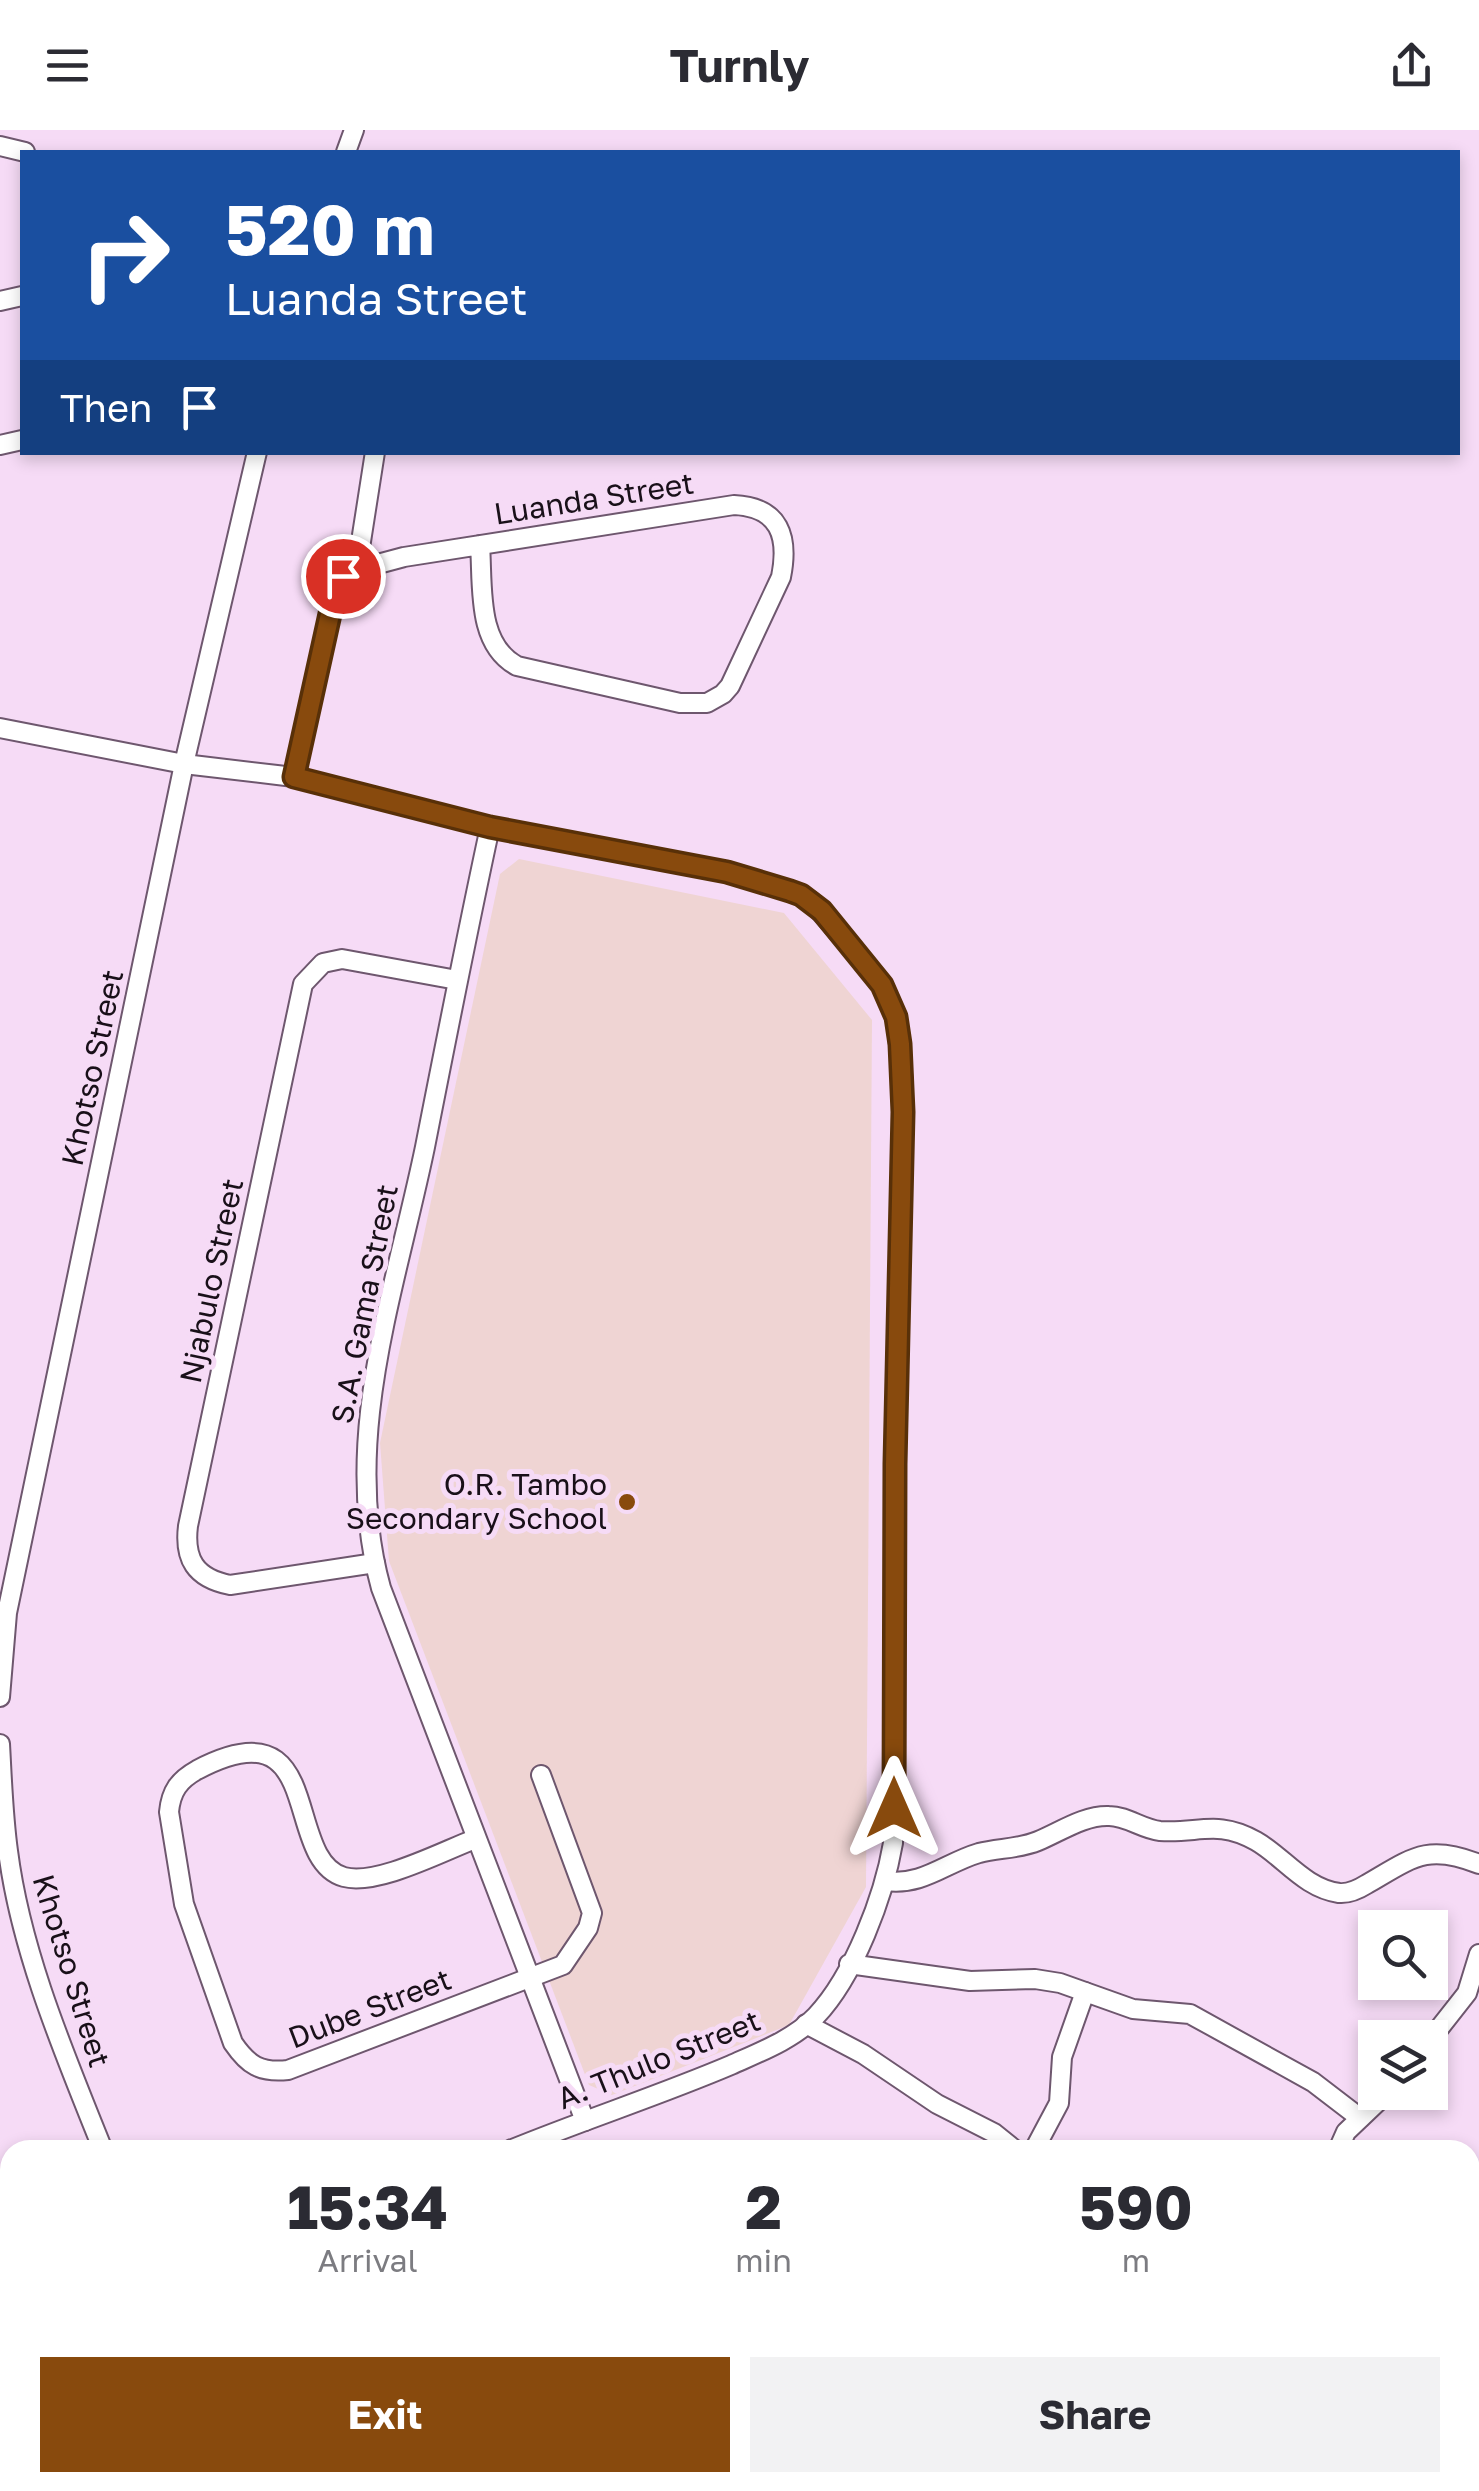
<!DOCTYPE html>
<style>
body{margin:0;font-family:"Golos Text",sans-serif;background:#f2f2f3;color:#2b2b33;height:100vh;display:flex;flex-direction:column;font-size:38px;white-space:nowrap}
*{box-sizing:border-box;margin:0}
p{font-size:32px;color:#7c7c81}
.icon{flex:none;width:55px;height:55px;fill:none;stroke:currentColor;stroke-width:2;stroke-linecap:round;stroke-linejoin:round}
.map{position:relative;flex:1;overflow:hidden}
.panel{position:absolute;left:0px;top:2010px;width:1480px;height:352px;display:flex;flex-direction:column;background:#fff;border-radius:30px 30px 0 0;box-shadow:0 5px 15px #0003}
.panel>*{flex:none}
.guide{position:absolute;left:20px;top:20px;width:1440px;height:305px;border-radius:0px;box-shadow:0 5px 15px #0003;background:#1a4fa0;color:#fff;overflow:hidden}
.tools{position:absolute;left:1358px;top:1780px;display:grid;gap:20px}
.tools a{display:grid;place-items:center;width:90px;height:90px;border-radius:0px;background:#fff;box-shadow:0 5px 15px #0003;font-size:50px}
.pin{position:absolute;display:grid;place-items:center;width:85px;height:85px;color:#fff;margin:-42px;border:5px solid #fff;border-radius:50%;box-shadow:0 2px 10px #0007}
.me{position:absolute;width:110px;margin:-55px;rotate:0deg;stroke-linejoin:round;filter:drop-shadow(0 0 8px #0008)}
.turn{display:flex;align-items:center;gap:35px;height:210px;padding:0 40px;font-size:45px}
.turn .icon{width:130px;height:130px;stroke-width:2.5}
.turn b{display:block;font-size:70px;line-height:85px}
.then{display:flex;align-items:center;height:95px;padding:0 40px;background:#0003;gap:20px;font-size:38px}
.eta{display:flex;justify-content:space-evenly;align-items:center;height:170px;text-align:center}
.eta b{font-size:60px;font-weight:700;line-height:70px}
.primary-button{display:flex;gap:20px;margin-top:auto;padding:20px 40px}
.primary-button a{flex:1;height:115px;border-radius:0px;background:#884a0d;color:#fff;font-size:40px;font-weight:700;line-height:115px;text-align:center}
.primary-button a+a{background:#f2f2f3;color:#2b2b33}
header{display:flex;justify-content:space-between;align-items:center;height:130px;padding:0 40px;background:#fff;font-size:45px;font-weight:700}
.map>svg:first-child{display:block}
.education{fill:#efd4d3}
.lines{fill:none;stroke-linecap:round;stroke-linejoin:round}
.minor-casing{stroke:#6e576e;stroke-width:22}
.minor{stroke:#fff;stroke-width:18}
.route-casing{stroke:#583008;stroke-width:25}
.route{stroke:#884a0d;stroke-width:18}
.poi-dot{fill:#884a0d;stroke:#f6dbf6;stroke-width:4}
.labels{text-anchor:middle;stroke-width:10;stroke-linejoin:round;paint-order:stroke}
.street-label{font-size:30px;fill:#191019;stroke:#f6dbf6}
.poi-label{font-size:30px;fill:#191019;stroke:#f6dbf6;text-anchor:end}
</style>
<header><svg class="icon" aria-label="menu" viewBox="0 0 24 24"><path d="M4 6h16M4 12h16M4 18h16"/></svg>Turnly<svg class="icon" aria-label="share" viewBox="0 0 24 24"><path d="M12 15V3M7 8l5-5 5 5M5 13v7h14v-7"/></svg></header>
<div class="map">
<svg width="1479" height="2361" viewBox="0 0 1479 2361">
<rect width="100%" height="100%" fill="#f6dbf6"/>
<path class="education" d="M519,729L784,783L872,890L866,1757L789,1895L612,1965L589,1955L389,1431L380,1313L500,744Z"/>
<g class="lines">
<g class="minor-casing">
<g id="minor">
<path d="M0,16L25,22"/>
<path d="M346,22L354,0"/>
<path d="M0,171L22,166"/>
<path d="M0,315L22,310"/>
<path d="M357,437L375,322"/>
<path d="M0,598L184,634L294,647L490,697L727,742L790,761L811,771L869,838L882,855L896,887L903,953L895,1334L893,1713C884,1766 854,1846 816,1886C794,1909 760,1922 731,1935C658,1966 583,1990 510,2020"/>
<path d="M294,647L334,466L339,452L348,442L404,427L734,375C780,377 789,407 781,447L730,556L723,564L707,573H680L517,536C476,514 483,455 480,415"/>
<path d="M490,697C467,803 446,910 425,1017C395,1162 340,1310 381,1458L585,1991"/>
<path d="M375,1433L230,1455C195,1448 184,1429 188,1396L303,854L323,833L342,829L457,850"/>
<path d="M0,1567L7,1483L184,634L257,322"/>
<path d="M0,1614C2,1649 3,1685 8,1721C21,1823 65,1925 103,2020"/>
<path d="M475,1709C443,1721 377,1756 344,1747C281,1729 328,1571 197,1640C179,1650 171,1661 169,1682L184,1774L233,1913C248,1935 260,1943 288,1940L563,1835L588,1798L592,1783L541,1645"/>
<path d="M886,1751C923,1756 945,1733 979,1723C998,1718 1019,1719 1038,1711C1060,1702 1084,1685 1109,1686C1127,1686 1142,1699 1160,1701C1198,1704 1217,1689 1256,1711C1284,1727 1304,1758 1339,1763C1349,1764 1359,1759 1367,1754C1412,1728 1427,1713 1479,1734"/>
<path d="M849,1834L970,1851L1035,1849L1060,1853L1133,1879L1190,1884L1313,1952L1360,1988"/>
<path d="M806,1894L863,1924L937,1974L994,2003L1015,2020"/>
<path d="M1430,1910L1467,1863L1479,1824"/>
<path d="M1034,2020L1059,1973L1062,1927L1085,1862"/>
<path d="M1338,2020L1346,2002L1388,1962"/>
<path d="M1470,2066H1479"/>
<path d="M0,2295L10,2321"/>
<path d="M25,2352L31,2361"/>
<path d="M232,2352L235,2361"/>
<path d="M361,2352L364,2361"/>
<path d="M576,2352L619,2361"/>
<path d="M1055,2352L1066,2361"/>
<path d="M1430,2352L1431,2361"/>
<path d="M505,2361L508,2352"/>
<path d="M866,2361L869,2352"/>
</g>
</g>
<use href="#minor" class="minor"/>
</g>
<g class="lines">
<g class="route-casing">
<path id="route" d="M343,446L334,466L294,647L490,697L727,742L790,761L801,765L822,781L882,855L896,887L900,914L903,982L895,1334L894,1678"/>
</g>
<use href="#route" class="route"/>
</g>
<circle class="poi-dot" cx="627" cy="1372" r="10"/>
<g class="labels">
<g class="street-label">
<text transform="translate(594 369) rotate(-9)" y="10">Luanda Street</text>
<text transform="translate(93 938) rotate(-78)" y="10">Khotso Street</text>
<text transform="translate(212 1151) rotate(-78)" y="10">Njabulo Street</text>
<text transform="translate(365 1174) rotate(-79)" y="10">S.A. Gama Street</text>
<text transform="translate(71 1841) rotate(73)" y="10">Khotso Street</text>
<text transform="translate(370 1879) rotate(-21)" y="10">Dube Street</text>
<text transform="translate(659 1930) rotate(-22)" y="10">A. Thulo Street</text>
</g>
<g class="poi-label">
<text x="607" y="1365">O.R. Tambo<tspan x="607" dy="34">Secondary School</tspan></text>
</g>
</g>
</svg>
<div class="tools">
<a><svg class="icon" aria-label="search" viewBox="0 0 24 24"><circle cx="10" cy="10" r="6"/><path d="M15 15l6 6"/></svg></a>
<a><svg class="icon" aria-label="layers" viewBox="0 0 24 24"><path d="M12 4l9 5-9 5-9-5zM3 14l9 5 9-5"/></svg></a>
</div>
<div class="pin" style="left:343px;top:446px;background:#d93025"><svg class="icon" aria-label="arrive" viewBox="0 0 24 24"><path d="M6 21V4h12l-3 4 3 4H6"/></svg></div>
<svg class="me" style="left:894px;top:1678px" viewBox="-20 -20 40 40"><path d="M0-17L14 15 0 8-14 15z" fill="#884a0d" stroke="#fff" stroke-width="4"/></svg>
<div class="guide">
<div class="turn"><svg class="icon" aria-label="right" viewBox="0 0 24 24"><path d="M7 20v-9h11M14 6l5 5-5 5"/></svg><div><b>520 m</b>Luanda Street</div></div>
<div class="then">Then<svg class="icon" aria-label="arrive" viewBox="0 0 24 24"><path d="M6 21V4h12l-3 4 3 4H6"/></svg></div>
</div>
<section class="panel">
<div class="eta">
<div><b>15:34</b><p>Arrival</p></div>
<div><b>2</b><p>min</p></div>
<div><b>590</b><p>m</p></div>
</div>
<div class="primary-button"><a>Exit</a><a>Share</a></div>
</section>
</div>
